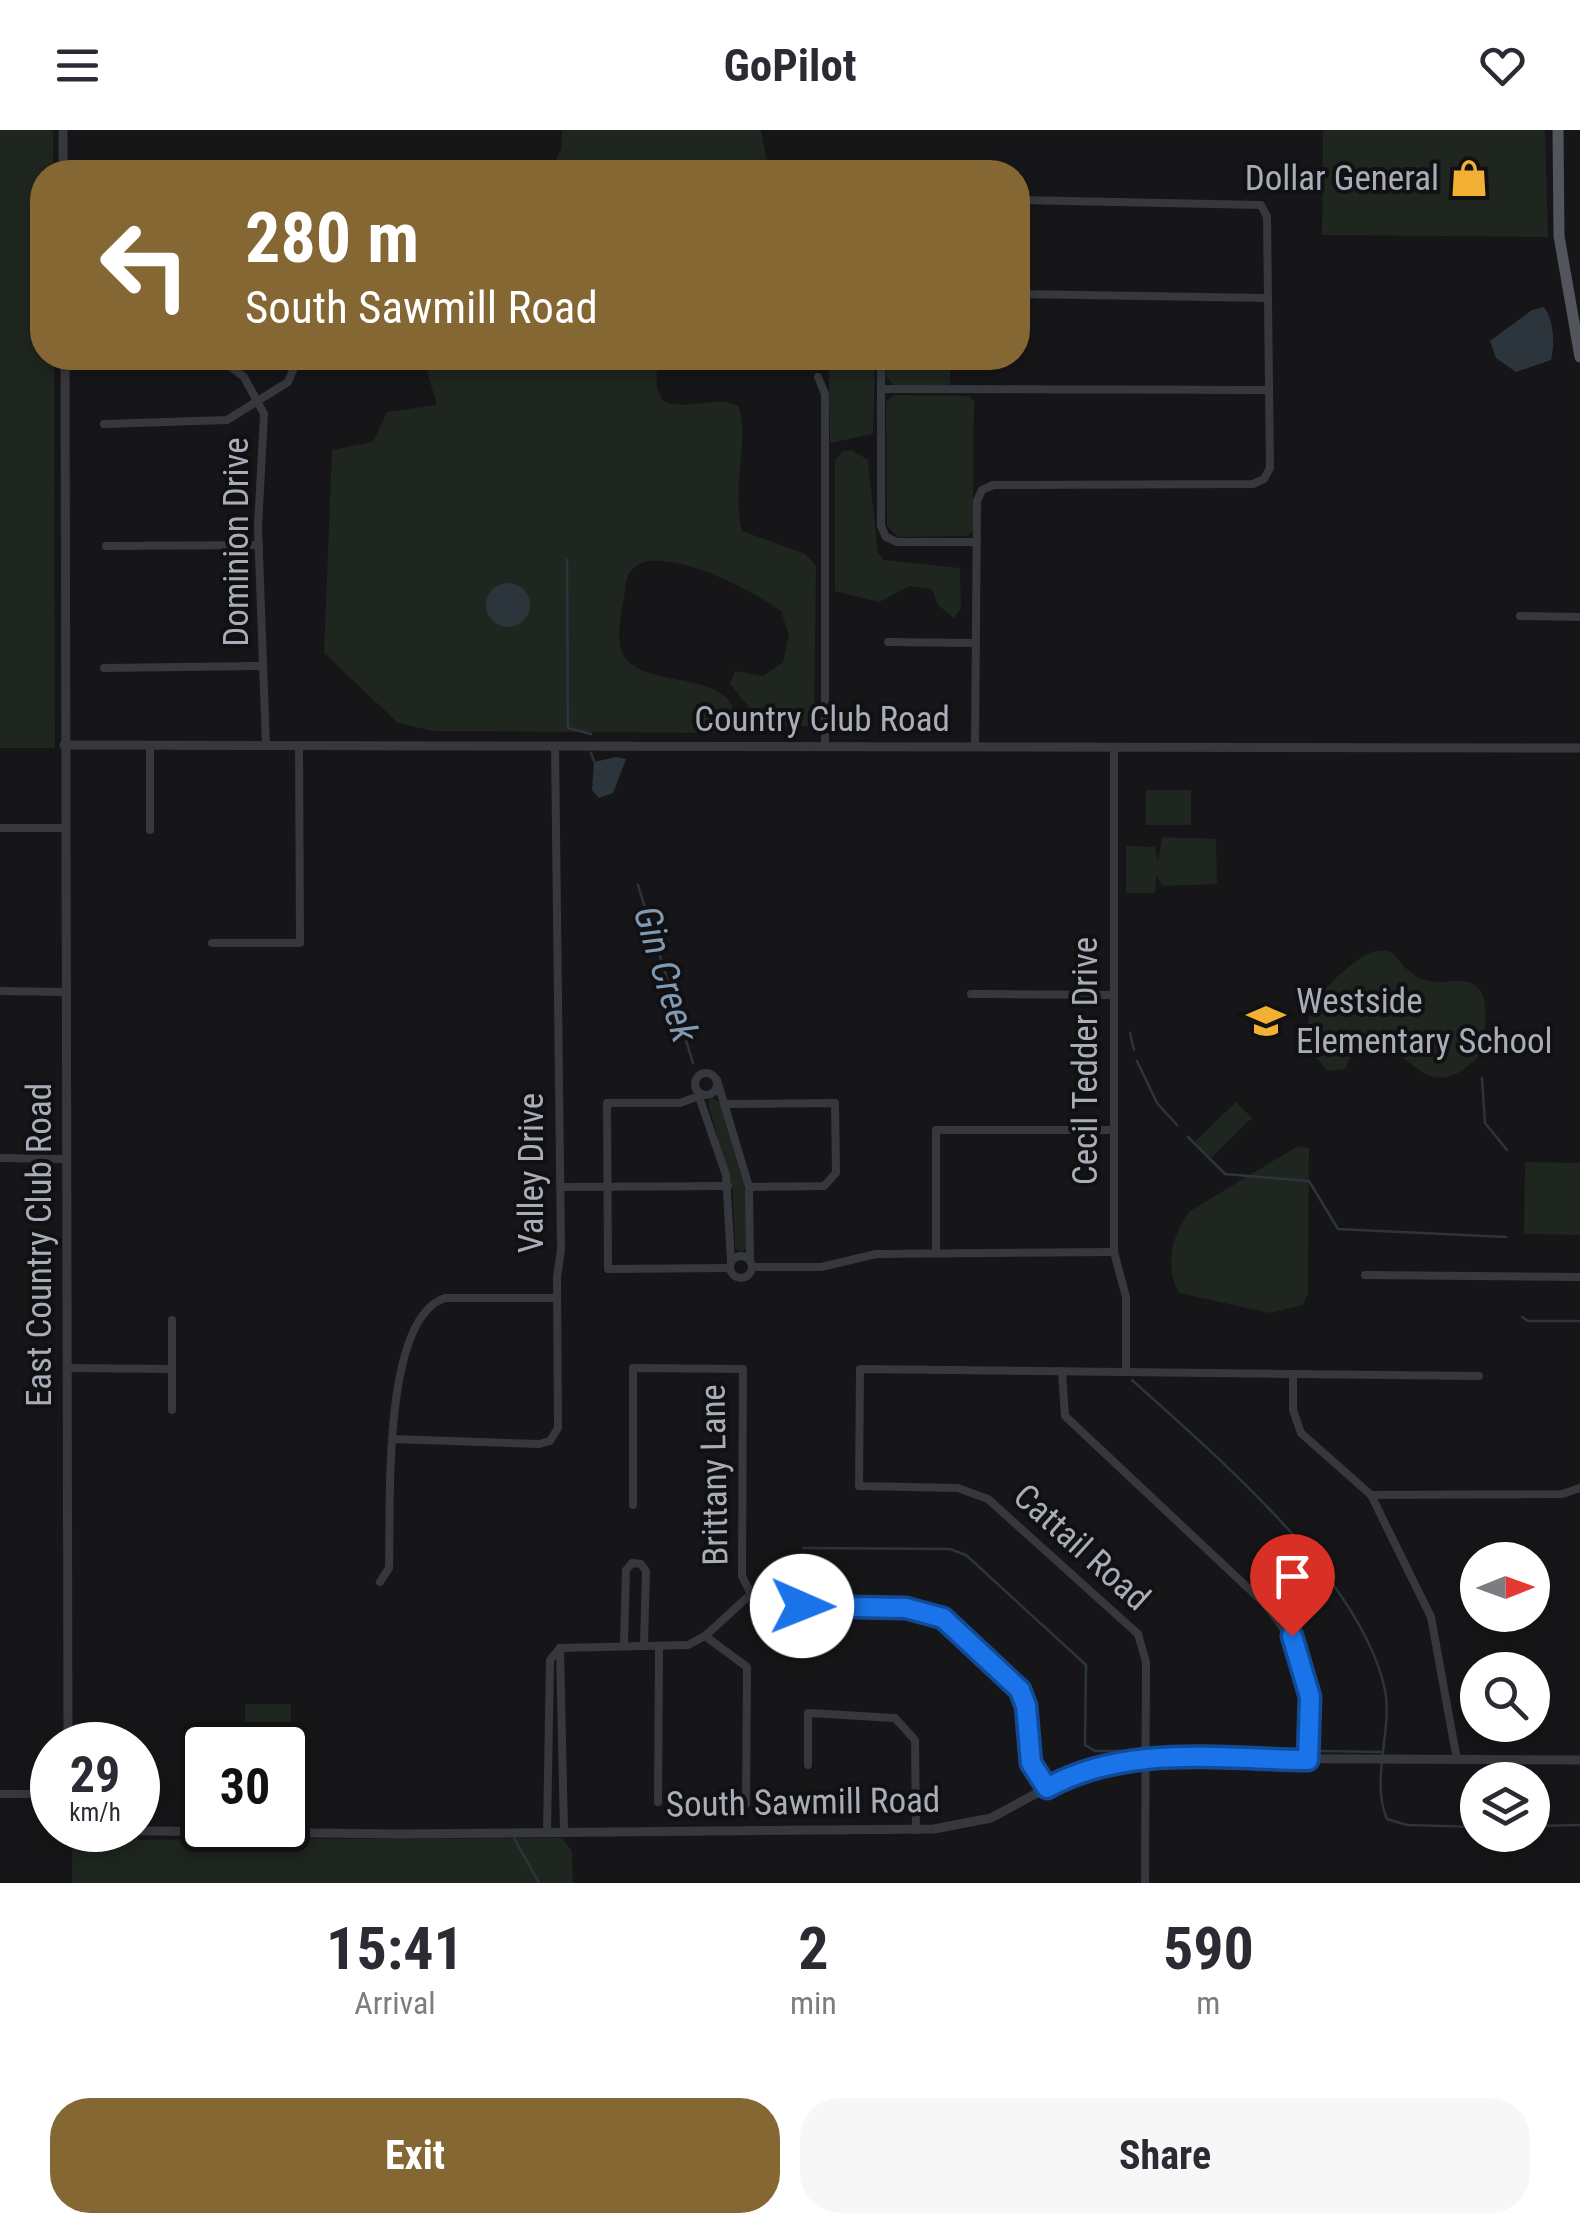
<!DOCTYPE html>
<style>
body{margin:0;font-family:"Roboto Condensed",sans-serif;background:#f7f7f7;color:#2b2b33;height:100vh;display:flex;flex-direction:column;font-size:38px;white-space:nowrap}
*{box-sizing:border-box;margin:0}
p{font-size:32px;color:#7c7c81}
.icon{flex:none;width:55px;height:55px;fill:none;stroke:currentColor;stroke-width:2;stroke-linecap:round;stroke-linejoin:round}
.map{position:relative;height:1753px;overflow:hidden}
.sheet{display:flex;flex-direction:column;background:#fff;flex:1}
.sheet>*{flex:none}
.banner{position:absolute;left:30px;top:30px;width:1000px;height:210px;border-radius:40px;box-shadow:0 5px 15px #0003;background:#856733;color:#fff;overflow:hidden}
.needle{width:65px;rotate:89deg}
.controls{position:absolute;left:1460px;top:1412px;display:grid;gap:20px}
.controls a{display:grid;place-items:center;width:90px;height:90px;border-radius:50%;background:#fff;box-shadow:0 5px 15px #0003;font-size:50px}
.speed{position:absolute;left:30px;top:1592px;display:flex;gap:20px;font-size:50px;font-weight:700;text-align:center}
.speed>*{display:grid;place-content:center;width:130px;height:130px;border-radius:50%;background:#fff;box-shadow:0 5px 15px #0003;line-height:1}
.speed small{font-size:25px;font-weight:400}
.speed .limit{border:5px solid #111;border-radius:15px;background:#fff;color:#111}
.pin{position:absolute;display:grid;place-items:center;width:85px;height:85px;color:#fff;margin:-102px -42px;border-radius:50% 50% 50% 0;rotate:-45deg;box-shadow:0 0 10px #0007}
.pin .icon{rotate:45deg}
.me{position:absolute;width:110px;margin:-55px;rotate:91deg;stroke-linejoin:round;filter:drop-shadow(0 0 8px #0008)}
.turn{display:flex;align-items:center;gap:35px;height:210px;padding:0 50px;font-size:45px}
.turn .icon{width:130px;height:130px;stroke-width:2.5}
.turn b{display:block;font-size:70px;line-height:85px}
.eta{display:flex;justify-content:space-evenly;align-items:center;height:170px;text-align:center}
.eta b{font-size:60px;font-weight:700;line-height:70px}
.button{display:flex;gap:20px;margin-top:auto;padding:20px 50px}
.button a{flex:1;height:115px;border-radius:40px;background:#856733;color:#fff;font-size:40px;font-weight:700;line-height:115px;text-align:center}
.button a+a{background:#f7f7f7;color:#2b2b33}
header{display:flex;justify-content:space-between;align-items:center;height:130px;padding:0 50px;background:#fff;font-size:45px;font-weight:700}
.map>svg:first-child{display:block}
.green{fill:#1e261f}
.water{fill:#2c353c}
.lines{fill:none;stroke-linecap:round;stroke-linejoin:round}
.stream{stroke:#2c353c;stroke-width:2.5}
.minor{stroke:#37383d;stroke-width:8}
.tertiary{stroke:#37383d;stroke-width:9}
.primary{stroke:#53555c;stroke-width:11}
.route-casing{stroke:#114b97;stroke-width:25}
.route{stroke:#1a73e8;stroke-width:18}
.labels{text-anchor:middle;stroke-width:8;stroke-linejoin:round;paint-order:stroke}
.poi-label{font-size:35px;fill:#a8adb8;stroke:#111113;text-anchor:end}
.street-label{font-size:35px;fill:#a8adb8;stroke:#111113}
.water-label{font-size:38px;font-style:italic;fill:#7f9bb3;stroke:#111113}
</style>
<header><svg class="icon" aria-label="menu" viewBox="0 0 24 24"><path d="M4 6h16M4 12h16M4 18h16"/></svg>GoPilot<svg class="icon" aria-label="heart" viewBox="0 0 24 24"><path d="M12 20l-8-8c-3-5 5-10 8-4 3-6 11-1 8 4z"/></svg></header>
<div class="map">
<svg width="1580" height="1753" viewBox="0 0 1580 1753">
<rect width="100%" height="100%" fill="#161618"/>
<g class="green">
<path d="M0,0H53V42H42V228H54L55,618H0Z"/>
<path d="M562,0H761L769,42H550L561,19Z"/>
<path d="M1323,0H1545L1548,107L1322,105Z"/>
<path d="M423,228H656L657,259L663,271C688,282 715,264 739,276C749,317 731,357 742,401L805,424L816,436L814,596H764L730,554L735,541L763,546L783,532L789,505L781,481C752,460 681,424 645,432C630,436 626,447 625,461C623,477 617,499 620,515C628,566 738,532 736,594L727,603L433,601L398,593L324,523L332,320L373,312L387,282L437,275Z"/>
<path d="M829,228H875L873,304L830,313Z"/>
<path d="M886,228H950V255H894L886,246Z"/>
<path d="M894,265L969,266L974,271L973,400L968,406L898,407L887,396L886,272Z"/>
<path d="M852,320L868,330L878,423L884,430L960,438L961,478L954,488L938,475L932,459L910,456L879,472L835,461V330L843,321Z"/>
<rect x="1146" y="660" width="45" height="35"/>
<path d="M1162,707L1216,709L1217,754L1162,756L1156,745L1155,763H1126V716L1155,717L1158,731Z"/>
<path d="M1389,821C1399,829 1407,842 1419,848C1432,854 1444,851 1458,851C1497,850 1484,898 1482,922C1429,981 1416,922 1369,909L1355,918L1345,939L1328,941C1289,901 1311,869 1346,839C1360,828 1371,818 1389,821Z"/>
<path d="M711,967L720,972L745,1060L747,1118L741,1122L735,1118L733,1062L708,973Z"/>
<path d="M1236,972L1252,988L1211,1028L1195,1012Z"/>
<path d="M1298,1016L1309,1018L1308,1163L1303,1175L1270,1183L1179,1163C1164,1137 1172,1103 1190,1081Z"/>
<path d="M1525,1032L1580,1033V1105L1524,1104Z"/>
<rect x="245" y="1574" width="46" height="24"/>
<path d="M562,1708L572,1721L573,1753H72V1710Z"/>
</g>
<g class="water">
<path d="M1544,177C1554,191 1555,214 1551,230L1516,242L1496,228L1490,211L1532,180Z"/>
<circle cx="508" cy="475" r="22"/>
<path d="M616,627L626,629L613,663L599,668L592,660L594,632Z"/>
</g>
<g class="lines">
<g class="stream">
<path d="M567,430L568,598L591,604"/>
<path d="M591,623L594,631"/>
<path d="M638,755L693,933"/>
<path d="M1130,903L1134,920"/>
<path d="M1137,931L1157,973L1177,995"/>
<path d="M1482,948L1485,993L1507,1020"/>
<path d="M1188,1007L1225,1044L1309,1051L1338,1099L1506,1107"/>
<path d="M1522,1187L1528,1191H1580"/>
<path d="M1132,1250C1215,1325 1361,1448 1385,1560C1393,1598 1370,1651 1387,1689L1407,1695L1478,1697"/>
<path d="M803,1418L950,1419L966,1425L1086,1535L1085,1615L1095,1621H1133"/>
<path d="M1156,1621H1303"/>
<path d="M1318,1621L1381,1622"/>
<path d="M1532,1696L1580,1695"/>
<path d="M514,1708L539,1753"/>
</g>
<g class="minor">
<path d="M1018,164L1268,168"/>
<path d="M219,228L244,247L264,284L258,397L266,616"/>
<path d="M881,228V396L886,407L897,412H977"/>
<path d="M65,231L124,228"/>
<path d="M818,247L825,264V617"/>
<path d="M881,259L1268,260"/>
<path d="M104,294L227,290L288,252L298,228"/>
<path d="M106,416L259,415"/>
<path d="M1520,486L1580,487"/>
<path d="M888,512L976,513"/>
<path d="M104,538L263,536"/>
<path d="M975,617L977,371L982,360L993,355L1253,354L1264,349L1270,338L1267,87L1261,75L1018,70"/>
<path d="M1114,617V1122L1126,1167V1242"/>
<path d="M0,698H64"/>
<path d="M150,700V616"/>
<path d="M212,813H300L299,616"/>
<path d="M0,861L65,862"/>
<path d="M971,864L1112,865"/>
<circle cx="706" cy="954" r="11"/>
<path d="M717,950L749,1057L750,1130"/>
<path d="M696,958L726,1045L731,1131"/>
<path d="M699,966L680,973H607L608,1139L729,1138"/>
<path d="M726,974L835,973L836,1043L824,1056L749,1057"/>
<path d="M0,1028L66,1029"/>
<path d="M561,1057L728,1056"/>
<path d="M936,1122V1000H1112"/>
<circle cx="741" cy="1137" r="11"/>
<path d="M752,1137H821L876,1124L1114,1122"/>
<path d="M1365,1145L1580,1147"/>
<path d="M67,1238L172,1239"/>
<path d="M1062,1241L1065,1286L1263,1472C1310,1527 1310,1561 1307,1630"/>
<path d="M1293,1244V1280L1301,1303L1371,1365L1431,1487L1457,1630"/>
<path d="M172,1280V1190"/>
<path d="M394,1309L539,1314L550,1311L558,1298L557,1147L561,1120L555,616"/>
<path d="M1371,1365L1562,1364L1580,1358"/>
<path d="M633,1375V1238L743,1239L742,1446L751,1464L768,1475L905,1477L943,1488L1020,1560L1026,1576L1031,1633L1047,1658"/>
<path d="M380,1452L389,1438C391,1379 381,1189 445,1168H557"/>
<path d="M705,1506L747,1537L746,1674L737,1676L727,1666"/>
<path d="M624,1515L626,1440L632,1433L641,1434L646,1441L644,1516"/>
<path d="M560,1518L688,1515L705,1506L751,1464"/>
<path d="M808,1635V1583L895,1588L915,1610L916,1700"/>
<path d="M0,1664H52"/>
<path d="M658,1672L659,1516"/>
<path d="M547,1702L550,1530L560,1518L564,1703"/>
<path d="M1145,1753L1146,1532L1138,1504L988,1369L958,1358L859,1356L860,1239L1479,1246"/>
</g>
<g class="tertiary">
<path d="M63,0V42"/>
<path d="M65,228L68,1615"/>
<path d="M64,615L1580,618"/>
<path d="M73,1700L399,1704L934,1699L991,1688L1074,1643L1145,1628L1580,1630"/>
</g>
<path class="primary" d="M1558,0L1559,106L1580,227"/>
</g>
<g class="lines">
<g class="route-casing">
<path id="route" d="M802,1476L906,1478L943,1488L1020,1560L1026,1576L1031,1633L1047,1658C1126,1614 1220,1629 1308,1630L1310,1567L1292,1506"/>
</g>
<use href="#route" class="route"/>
</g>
<defs>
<g id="shop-bare" transform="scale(3)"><path d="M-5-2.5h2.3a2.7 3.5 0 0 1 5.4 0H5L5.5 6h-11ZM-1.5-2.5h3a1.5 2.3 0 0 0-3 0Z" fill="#f2b134" stroke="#111113" stroke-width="2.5" paint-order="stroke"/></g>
<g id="school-bare" transform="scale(3)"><path d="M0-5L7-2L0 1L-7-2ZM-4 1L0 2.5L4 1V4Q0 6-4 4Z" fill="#f2b134" stroke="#111113" stroke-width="2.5" paint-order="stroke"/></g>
</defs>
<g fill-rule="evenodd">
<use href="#shop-bare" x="1469" y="48"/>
<use href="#school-bare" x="1266" y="891"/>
</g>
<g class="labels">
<g class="poi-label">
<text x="1439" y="60">Dollar General</text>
<text x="1296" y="883" text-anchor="start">Westside<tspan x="1296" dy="40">Elementary School</tspan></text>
</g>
<g class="street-label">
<text transform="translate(236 412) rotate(-90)" y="12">Dominion Drive</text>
<text x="822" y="601">Country Club Road</text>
<text transform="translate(1085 931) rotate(-90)" y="12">Cecil Tedder Drive</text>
<text transform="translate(531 1043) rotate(-90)" y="12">Valley Drive</text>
<text transform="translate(39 1115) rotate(-90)" y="12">East Country Club Road</text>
<text transform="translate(714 1345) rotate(-91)" y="12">Brittany Lane</text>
<text transform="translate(1082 1417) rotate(42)" y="12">Cattail Road</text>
<text transform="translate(803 1672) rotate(-1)" y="12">South Sawmill Road</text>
</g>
<g class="water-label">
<text transform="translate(666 844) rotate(73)" y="13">Gin Creek</text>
</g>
</g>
</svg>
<div class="controls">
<a><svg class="needle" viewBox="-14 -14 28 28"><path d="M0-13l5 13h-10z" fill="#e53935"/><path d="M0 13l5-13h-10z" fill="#7c7c81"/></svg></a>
<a><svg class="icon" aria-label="search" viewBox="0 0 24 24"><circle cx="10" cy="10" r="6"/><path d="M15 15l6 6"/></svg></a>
<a><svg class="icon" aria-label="layers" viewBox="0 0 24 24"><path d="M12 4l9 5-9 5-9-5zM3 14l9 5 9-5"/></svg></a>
</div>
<div class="speed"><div>29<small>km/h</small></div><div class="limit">30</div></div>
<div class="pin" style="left:1292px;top:1506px;background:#d93025"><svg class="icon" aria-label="arrive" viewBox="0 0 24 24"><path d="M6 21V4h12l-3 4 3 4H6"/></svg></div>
<svg class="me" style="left:802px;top:1476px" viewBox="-20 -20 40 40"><circle r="19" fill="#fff"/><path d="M0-13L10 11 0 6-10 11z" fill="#1a73e8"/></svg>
<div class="banner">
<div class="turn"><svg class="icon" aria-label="left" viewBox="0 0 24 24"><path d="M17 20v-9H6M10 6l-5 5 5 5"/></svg><div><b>280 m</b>South Sawmill Road</div></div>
</div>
</div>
<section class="sheet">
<div class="eta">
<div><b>15:41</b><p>Arrival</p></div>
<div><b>2</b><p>min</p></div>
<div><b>590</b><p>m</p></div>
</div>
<div class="button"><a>Exit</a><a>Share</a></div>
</section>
